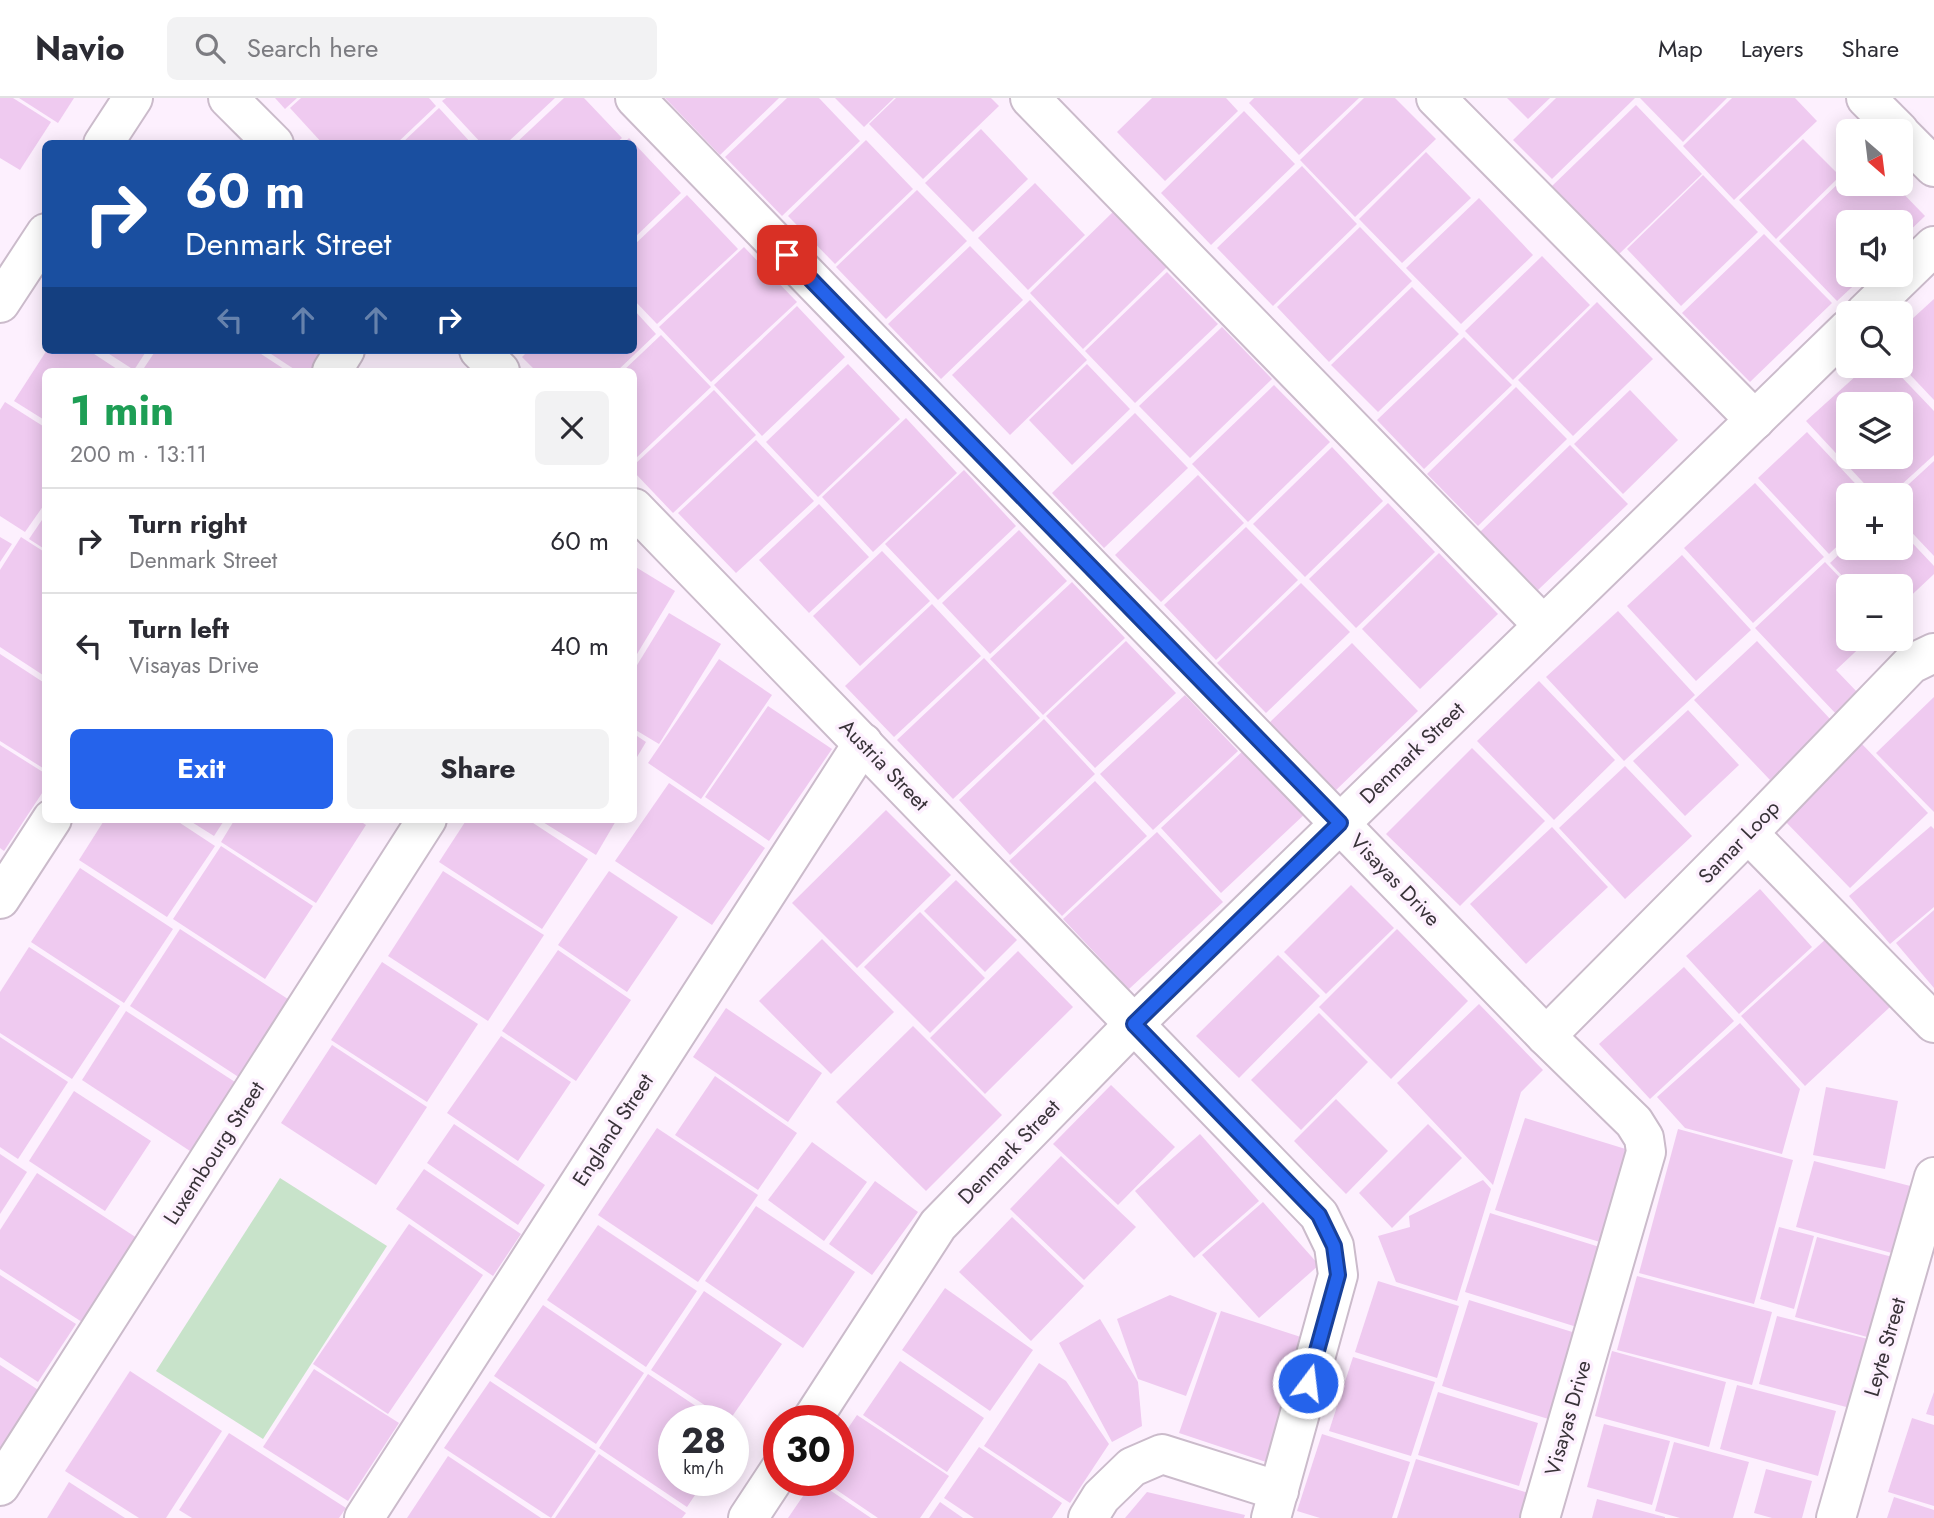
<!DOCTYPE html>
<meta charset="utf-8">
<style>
body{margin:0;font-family:Jost,sans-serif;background:#f2f2f3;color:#2b2b33;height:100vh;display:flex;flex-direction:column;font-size:26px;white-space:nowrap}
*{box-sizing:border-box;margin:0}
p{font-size:23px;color:#7c7c81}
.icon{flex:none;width:38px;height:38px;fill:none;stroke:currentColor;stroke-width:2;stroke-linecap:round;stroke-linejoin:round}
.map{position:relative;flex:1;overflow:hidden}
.sheet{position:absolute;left:42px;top:270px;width:595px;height:455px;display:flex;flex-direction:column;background:#fff;border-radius:10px;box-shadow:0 4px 18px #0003}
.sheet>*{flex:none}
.hud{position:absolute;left:42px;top:42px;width:595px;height:214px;border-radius:10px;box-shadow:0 4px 18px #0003;background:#1a4fa0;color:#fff;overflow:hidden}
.needle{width:46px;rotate:152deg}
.tools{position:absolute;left:1836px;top:21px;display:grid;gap:14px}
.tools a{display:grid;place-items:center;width:77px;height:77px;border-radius:10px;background:#fff;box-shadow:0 4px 18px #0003;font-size:35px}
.speed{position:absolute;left:658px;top:1307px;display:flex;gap:14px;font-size:35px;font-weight:700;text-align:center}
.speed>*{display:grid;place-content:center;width:91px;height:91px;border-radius:50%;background:#fff;box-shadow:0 4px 18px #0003;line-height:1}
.speed small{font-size:18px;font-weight:400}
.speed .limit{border:10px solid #d22;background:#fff;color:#111}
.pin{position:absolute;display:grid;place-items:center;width:60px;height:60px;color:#fff;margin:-30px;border-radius:14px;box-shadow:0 4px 10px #0006}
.me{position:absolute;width:77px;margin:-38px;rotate:15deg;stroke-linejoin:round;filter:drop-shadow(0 0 5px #0008)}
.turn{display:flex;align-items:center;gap:24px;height:147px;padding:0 28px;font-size:32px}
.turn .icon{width:91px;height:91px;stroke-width:2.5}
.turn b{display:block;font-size:49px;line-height:60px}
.lanes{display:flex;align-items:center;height:66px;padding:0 28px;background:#0003;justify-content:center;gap:35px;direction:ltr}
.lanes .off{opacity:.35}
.round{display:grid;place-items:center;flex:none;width:74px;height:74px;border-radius:10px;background:#f2f2f3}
.head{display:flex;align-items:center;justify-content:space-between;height:119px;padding:0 28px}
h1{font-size:42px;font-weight:700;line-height:52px;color:#1e9e55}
.button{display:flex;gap:14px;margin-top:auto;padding:14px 28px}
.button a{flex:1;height:80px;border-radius:10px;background:#2563eb;color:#fff;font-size:28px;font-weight:700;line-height:80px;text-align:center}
.button a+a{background:#f2f2f3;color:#2b2b33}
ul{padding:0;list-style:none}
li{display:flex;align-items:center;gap:21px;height:105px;padding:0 28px;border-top:2px solid #e1e1e2}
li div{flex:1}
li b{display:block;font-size:26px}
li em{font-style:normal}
header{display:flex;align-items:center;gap:42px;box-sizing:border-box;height:98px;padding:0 35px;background:#fff;border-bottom:2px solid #e1e1e2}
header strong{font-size:33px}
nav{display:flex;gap:38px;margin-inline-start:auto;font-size:24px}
.search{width:490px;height:63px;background:#f2f2f3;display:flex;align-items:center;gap:18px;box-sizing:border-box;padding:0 24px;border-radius:10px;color:#7c7c81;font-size:26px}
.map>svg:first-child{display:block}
.green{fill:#c8e3ca}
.building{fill:#efcaf0;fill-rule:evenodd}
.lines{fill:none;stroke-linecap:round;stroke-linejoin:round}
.minor-casing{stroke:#cbbbcb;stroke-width:42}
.minor{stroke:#fff;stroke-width:38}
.route-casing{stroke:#184099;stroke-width:18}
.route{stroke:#2563eb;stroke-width:12}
.labels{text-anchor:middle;stroke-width:7;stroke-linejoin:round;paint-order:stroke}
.street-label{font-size:21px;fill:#393339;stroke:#fdf0fe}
</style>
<header>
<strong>Navio</strong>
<div class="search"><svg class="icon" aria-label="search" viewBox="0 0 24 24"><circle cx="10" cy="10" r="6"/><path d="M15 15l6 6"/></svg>Search here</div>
<nav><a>Map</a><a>Layers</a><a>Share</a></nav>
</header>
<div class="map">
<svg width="1934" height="1420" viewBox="0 0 1934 1420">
<rect width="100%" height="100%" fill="#fdf0fe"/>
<path class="green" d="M280,1080L387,1148L263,1341L156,1273Z"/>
<g class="building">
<path d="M0,0H13L51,24L20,72L0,60Z"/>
<path d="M19,0H74L58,25Z"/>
<path d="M275,0H297L285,11Z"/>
<path d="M301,0H429L436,8L396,46H323L290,10Z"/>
<path d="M446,0H555L506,46H482L442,3Z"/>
<path d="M564,0H584L622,40L615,46H515Z"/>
<path d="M665,0H779L720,57Z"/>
<path d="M787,0H819L860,43L782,118L725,59Z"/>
<path d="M835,0H894L864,29Z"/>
<path d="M896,0H991L999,8L923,81L869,26Z"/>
<path d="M1152,0H1226L1238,13L1165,83L1117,34Z"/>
<path d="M1254,0H1359L1299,57L1249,5Z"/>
<path d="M1364,0H1395L1436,41L1355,119L1300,62Z"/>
<path d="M1507,0H1550L1528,21Z"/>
<path d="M1556,0H1635L1552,81L1513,42Z"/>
<path d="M1640,0H1727L1683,44Z"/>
<path d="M1732,0H1795L1817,23L1734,102L1683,48Z"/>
<path d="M1636,7L1702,76L1618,157L1552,88Z"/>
<path d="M439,10L472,46H401Z"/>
<path d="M1244,13L1295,66L1211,147L1161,95Z"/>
<path d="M981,31L1028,81L973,134L925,85Z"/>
<path d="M629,40L681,95L634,140V46H623Z"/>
<path d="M1803,41L1840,78L1776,141L1739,102Z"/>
<path d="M866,42L913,91L835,166L788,118Z"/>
<path d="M1426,54L1471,100L1402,165L1359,121Z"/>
<path d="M1302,68L1357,126L1273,208L1217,150Z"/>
<path d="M1848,76V86H1894L1925,118L1900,142V124H1848V177H1865L1837,203L1779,143Z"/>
<path d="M1703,77L1758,134L1681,208L1627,151Z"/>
<path d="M1035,85L1085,137L1028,192L978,140Z"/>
<path d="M917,92L967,143L886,221L836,169Z"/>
<path d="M687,97L738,151L657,226L634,202V147Z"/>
<path d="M1479,100L1533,157L1461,226L1406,170Z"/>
<path d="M1114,113L1168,168L1083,251L1030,195Z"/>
<path d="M1360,129L1412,183L1329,264L1277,209Z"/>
<path d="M1764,136L1832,205L1750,284L1682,215Z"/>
<path d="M970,148L1023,202L941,281L888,226Z"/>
<path d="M744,149L797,204L711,284L659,229Z"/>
<path d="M1542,158L1590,207L1513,282L1465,233Z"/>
<path d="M1167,174L1218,226L1135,305L1085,253Z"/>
<path d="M1412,189L1459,236L1378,314L1331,267Z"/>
<path d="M1934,201V302L1900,266V232Z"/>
<path d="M1030,202L1087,262L1010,337L952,277Z"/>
<path d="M1597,204L1653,261L1573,338L1518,282Z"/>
<path d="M797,208L845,259L762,338L714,287Z"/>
<path d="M634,212L656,236L617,273H536L522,259L529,252H634Z"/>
<path d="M1222,229L1272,281L1190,360L1139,308Z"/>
<path d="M661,237L711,289L634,362V273H623Z"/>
<path d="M1464,239L1512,287L1424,371L1377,322Z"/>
<path d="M47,252H88L120,273H46V323L14,303Z"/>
<path d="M103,252H147L134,272Z"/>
<path d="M156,252H255L287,273H142Z"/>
<path d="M265,252H334L320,273H297Z"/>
<path d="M848,266L900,321L818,399L766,344Z"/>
<path d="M1087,266L1130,311L1072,367L1029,322Z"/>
<path d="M1867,268H1891L1934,313V357L1890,397H1875L1806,323ZM1848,306H1900V359H1848Z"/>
<path d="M1274,287L1330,344L1248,424L1192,366Z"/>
<path d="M1516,289L1567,341L1478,428L1427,376Z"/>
<path d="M714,292L756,337L673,415L634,374V367Z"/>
<path d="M1630,292L1678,342L1623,396L1574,346Z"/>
<path d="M5,304L46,330V404L25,434L0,418V312Z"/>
<path d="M1135,315L1188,370L1104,450L1052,395Z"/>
<path d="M906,320L957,375L873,454L822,399Z"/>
<path d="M1807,334L1866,397H1848V438L1829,456L1758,380Z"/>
<path d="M756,342L814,403L736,475L678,415Z"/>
<path d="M1570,347L1628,406L1538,492L1480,434Z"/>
<path d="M1332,349L1383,403L1305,479L1253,426Z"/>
<path d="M1934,363V458L1900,422V397H1897Z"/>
<path d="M964,372L1016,428L938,502L885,446Z"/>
<path d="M1198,377L1244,425L1161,504L1115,457Z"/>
<path d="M1755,385L1824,459L1753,525L1684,450Z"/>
<path d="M1388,405L1435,454L1356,530L1309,481Z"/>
<path d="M819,406L869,459L809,515L759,462Z"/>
<path d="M46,416V452L29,441Z"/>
<path d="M1246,429L1298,482L1216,562L1164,507Z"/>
<path d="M1019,432L1067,483L990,556L942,505Z"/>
<path d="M1900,432L1934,468V476L1900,508V488H1852L1830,465L1846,450H1900Z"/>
<path d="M0,439L12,446L0,464Z"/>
<path d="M21,439L46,455V579L0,549V472Z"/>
<path d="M882,453L930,503L860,568L813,518Z"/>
<path d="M1439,455L1498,516L1420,591L1362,531Z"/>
<path d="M1682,457L1751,532L1696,583L1627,508Z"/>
<path d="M1825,464L1848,488V541H1869L1836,572L1859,596L1837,617L1755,530Z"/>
<path d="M634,468L675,493L634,561Z"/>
<path d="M1072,484L1125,540L1043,617L990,561Z"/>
<path d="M1301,485L1350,534L1266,615L1217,565Z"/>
<path d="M932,506L981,558L894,639L845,588Z"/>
<path d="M1618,513L1695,597L1624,663L1546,579Z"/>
<path d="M669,515L721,546L659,646L634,631V572Z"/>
<path d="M1126,543L1176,595L1095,670L1046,618Z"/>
<path d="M1757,543L1832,623L1770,682L1694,602Z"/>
<path d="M1352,545L1418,613L1334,694L1268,626Z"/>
<path d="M0,556L46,586V672L0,643Z"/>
<path d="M984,560L1040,620L953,701L897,642Z"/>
<path d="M719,561L772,597L701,701L648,665Z"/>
<path d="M1539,583L1615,662L1554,722L1477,643Z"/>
<path d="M1185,597L1238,653L1153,732L1100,676Z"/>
<path d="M1934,599V714L1876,655Z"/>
<path d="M768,608L832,651L769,743L705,699Z"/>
<path d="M1688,612L1739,667L1685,718L1633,663Z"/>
<path d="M1044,621L1095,676L1010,757L959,702Z"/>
<path d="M634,636L646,644L634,664Z"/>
<path d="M1861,645L1928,715L1850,790L1783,721Z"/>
<path d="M0,647L46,676V689L4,753L0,750Z"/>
<path d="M1246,650L1307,714L1221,795L1161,730Z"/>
<path d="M1472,650L1545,723L1460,808L1386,736Z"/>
<path d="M1625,668L1692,738L1625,801L1559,730Z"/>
<path d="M1095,683L1147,738L1062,818L1009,763Z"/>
<path d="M669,685L765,750L712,827L615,763Z"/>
<path d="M886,712L951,777L857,870L792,805Z"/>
<path d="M105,721H174L215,748L167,819L79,762Z"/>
<path d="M187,721H225L214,738Z"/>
<path d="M235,721H357L366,727L316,805L221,744Z"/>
<path d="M467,721H527L588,761L542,831L439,764Z"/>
<path d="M538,721H617L596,757Z"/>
<path d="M1931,728L1934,731V809L1890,846L1849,798Z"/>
<path d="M1552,729L1608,789L1526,866L1470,806Z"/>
<path d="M1157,734L1223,804L1129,891L1063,821Z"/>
<path d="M221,748L313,808L265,881L173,821Z"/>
<path d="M80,770L173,831L124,905L31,844Z"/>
<path d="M443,773L544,837L488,923L388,858Z"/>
<path d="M609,773L678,819L627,894L558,847Z"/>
<path d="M956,782L1017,842L985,874L924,813Z"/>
<path d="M1351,787L1394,830L1326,896L1284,854Z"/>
<path d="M1760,791L1812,849L1739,916L1686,858Z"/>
<path d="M1934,812V890L1896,845Z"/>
<path d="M920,814L985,880L930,935L864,869Z"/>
<path d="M180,831L291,903L240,980L130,908Z"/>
<path d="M1397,831L1468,903L1391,981L1319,909Z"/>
<path d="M1827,840L1890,909L1805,988L1741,918Z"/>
<path d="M822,841L894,914L831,976L759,903Z"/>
<path d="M29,849L120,908L72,981L0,935V894Z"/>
<path d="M558,852L631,902L576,983L502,933Z"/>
<path d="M1018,853L1073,909L985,996L930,940Z"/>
<path d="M1278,857L1320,898L1239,980L1196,938Z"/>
<path d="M382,864L478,926L427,1004L331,942Z"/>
<path d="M1684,869L1734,923L1650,1001L1599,946Z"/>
<path d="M1479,906L1543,972L1521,994L1493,1087L1397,985Z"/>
<path d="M726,910L822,975L788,1024L693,959Z"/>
<path d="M126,913L235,984L190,1053L82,982Z"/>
<path d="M1319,915L1368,964L1301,1032L1251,982Z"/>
<path d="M1740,925L1800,991L1782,1056L1685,1030L1657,999Z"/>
<path d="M913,928L1002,1017L926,1093L836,1004Z"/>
<path d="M501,938L571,984L518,1063L447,1015Z"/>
<path d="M0,939L68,984L18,1061L0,1049Z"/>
<path d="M332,947L427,1009L376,1087L281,1025Z"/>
<path d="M715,978L797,1035L758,1092L675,1037Z"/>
<path d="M1111,987L1175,1049L1118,1107L1053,1046Z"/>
<path d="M1826,989L1898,1003L1885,1071L1813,1057Z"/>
<path d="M74,993L151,1043L105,1113L29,1063Z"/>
<path d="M1336,1001L1388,1053L1346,1096L1294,1043Z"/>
<path d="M1525,1020L1632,1053L1603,1145L1495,1112Z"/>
<path d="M454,1026L545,1087L518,1127L427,1065Z"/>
<path d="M1428,1026L1462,1060L1392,1130L1359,1095Z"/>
<path d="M657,1030L758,1097L698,1184L598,1117Z"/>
<path d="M1678,1031L1793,1062L1754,1206L1639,1175Z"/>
<path d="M1200,1036L1259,1103L1194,1160L1135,1093Z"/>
<path d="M812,1044L867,1084L824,1143L768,1102Z"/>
<path d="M0,1056L27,1074L0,1116Z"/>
<path d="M1061,1058L1136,1129L1084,1182L1010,1111Z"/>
<path d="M1814,1063L1918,1090L1899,1157L1796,1129Z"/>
<path d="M424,1071L521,1136L493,1178L396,1111Z"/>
<path d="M37,1075L137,1140L82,1224L0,1171V1132Z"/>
<path d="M1483,1082L1491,1091L1457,1203L1396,1184L1378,1138L1410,1129L1409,1118Z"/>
<path d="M875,1083L918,1114L872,1177L829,1146Z"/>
<path d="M1263,1104L1319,1167L1259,1220L1202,1157Z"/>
<path d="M756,1108L855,1174L803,1250L705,1183Z"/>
<path d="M1490,1115L1606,1151L1580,1230L1465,1194Z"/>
<path d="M1012,1119L1084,1188L1031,1243L959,1174Z"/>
<path d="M409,1126L483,1177L388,1316L313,1266Z"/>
<path d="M598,1127L697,1193L646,1269L547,1202Z"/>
<path d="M1779,1129L1814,1138L1794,1211L1760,1201Z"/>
<path d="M1817,1139L1900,1161L1878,1242L1795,1219Z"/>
<path d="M0,1177L76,1226L38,1284L0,1259Z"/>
<path d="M1637,1178L1772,1214L1752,1287L1617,1252Z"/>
<path d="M1378,1183L1459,1208L1437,1280L1355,1254Z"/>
<path d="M945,1190L1033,1252L990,1313L902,1252Z"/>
<path d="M704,1193L782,1246L729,1323L651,1272Z"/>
<path d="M1170,1197L1217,1215L1186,1298L1138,1281L1117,1221Z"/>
<path d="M1469,1202L1582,1237L1555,1323L1442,1288Z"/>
<path d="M543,1207L644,1275L596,1346L494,1278Z"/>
<path d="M1221,1213L1307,1241L1266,1364L1179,1335Z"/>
<path d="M1777,1218L1868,1241L1850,1310L1759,1286Z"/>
<path d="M1100,1221L1138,1284L1142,1328L1112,1344L1059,1245Z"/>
<path d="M1612,1253L1726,1284L1709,1349L1595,1318Z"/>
<path d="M1353,1259L1435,1284L1411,1358L1329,1333Z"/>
<path d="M900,1263L984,1320L947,1374L863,1317Z"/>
<path d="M1039,1265L1066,1283L1109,1346L1070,1405L984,1348Z"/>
<path d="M0,1267L46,1297L0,1366Z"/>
<path d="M314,1271L399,1325L348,1403L263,1349Z"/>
<path d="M130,1273L222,1333L166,1420H139L65,1373Z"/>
<path d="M648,1276L718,1323H674V1382H705L687,1409L599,1350Z"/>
<path d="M490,1283L596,1353L551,1420L444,1350Z"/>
<path d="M1737,1287L1836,1313L1818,1378L1720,1351Z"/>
<path d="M1438,1294L1538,1325L1519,1388L1418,1357Z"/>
<path d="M1934,1294V1318L1926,1316Z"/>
<path d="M857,1317L949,1378L920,1420H878L822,1382H838V1345Z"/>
<path d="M1912,1320L1934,1327V1408L1888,1394Z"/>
<path d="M1604,1326L1670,1343L1652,1407L1587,1389Z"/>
<path d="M229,1335L346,1410L339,1420H192L179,1412Z"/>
<path d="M1322,1336L1410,1364L1392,1420H1320L1297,1413Z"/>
<path d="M1674,1344L1749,1364L1733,1420H1680L1655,1413Z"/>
<path d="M979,1349L1062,1405L1052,1420H974L944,1400Z"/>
<path d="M599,1356L686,1415L682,1420H555Z"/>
<path d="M448,1358L541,1420H407Z"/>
<path d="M1416,1361L1532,1396L1525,1420H1397Z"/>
<path d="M1766,1371L1812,1383L1802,1420H1772L1754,1415Z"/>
<path d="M814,1382H815L871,1420H788Z"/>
<path d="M69,1384L125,1420H47Z"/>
<path d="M1147,1394L1245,1417L1244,1420H1125Z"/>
<path d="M1894,1399L1934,1412V1420H1887Z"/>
<path d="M1597,1401L1665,1419V1420H1592Z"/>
<path d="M940,1404L963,1420H929Z"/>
</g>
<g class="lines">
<g class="minor-casing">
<g id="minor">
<path d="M228,0L274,46"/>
<path d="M635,0L1546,938L1634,1024L1644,1040L1646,1054L1540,1420"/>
<path d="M1030,0L1543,527"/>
<path d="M1436,0L1755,322"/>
<path d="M1866,0L1899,33"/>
<path d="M1900,35L1934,69"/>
<path d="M103,46L133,0"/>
<path d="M0,205L46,135"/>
<path d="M1865,215L1934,148"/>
<path d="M479,252L500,273"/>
<path d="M332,273L345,252"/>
<path d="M634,410L1319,1117L1334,1148L1338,1177L1271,1420"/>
<path d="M1748,735L1934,925"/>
<path d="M0,801L52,721"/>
<path d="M1546,938L1748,735L1911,566L1934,555"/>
<path d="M811,1323L938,1127L1134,926L1848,231"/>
<path d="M0,1388L427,721"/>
<path d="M364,1420L863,645"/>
<path d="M748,1420L779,1373"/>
<path d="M1088,1420L1101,1399L1132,1369L1162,1356L1279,1393"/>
<path d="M1836,1420L1934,1079"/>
</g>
</g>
<use href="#minor" class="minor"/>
</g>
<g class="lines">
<g class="route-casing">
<path id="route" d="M787,157L1340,725L1134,926L1319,1117L1334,1148L1338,1177L1308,1285"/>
</g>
<use href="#route" class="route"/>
</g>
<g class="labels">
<g class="street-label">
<text transform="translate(1412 655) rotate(-44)" y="7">Denmark Street</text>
<text transform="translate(884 667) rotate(46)" y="7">Austria Street</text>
<text transform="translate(1739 744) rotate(-46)" y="7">Samar Loop</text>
<text transform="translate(1395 782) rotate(46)" y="7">Visayas Drive</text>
<text transform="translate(613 1032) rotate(-57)" y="7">England Street</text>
<text transform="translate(1009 1054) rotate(-46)" y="7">Denmark Street</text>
<text transform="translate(214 1055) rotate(-57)" y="7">Luxembourg Street</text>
<text transform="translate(1885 1249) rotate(-74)" y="7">Leyte Street</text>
<text transform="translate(1568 1320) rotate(-74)" y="7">Visayas Drive</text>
</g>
</g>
</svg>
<div class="tools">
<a><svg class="needle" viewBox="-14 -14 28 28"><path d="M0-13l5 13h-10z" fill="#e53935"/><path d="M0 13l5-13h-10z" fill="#7c7c81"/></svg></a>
<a><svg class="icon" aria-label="sound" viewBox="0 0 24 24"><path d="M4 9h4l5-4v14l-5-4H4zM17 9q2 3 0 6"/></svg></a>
<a><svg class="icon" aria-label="search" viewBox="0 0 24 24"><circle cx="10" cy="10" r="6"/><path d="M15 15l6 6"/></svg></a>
<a><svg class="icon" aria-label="layers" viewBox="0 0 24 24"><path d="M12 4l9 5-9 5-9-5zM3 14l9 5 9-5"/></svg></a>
<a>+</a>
<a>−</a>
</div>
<div class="speed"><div>28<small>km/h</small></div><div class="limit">30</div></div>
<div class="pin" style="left:787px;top:157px;background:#d93025"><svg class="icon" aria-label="arrive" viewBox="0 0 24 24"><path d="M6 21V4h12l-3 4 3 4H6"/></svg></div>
<svg class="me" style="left:1308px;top:1285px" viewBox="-20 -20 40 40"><circle r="17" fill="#2563eb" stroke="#fff" stroke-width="3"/><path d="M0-11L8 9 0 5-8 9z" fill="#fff"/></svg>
<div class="hud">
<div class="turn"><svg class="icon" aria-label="right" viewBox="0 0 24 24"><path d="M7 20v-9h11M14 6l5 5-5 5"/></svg><div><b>60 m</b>Denmark Street</div></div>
<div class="lanes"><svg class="icon off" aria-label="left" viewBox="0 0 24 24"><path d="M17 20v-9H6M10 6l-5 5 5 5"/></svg><svg class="icon off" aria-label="ahead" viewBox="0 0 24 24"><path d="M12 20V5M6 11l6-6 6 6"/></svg><svg class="icon off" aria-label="ahead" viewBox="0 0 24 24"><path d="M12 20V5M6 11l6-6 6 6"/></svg><svg class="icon" aria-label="right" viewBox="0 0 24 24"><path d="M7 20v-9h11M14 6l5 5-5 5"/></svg></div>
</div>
<section class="sheet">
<div class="head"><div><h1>1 min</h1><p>200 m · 13:11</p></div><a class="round"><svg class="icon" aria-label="close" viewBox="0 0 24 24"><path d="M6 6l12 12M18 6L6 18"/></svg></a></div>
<ul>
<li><svg class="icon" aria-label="right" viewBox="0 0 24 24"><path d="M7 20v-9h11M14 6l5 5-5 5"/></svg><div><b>Turn right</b><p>Denmark Street</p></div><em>60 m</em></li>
<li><svg class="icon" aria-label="left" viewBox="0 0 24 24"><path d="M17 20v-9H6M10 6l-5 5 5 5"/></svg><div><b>Turn left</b><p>Visayas Drive</p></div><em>40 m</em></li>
</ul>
<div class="button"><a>Exit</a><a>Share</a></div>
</section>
</div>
